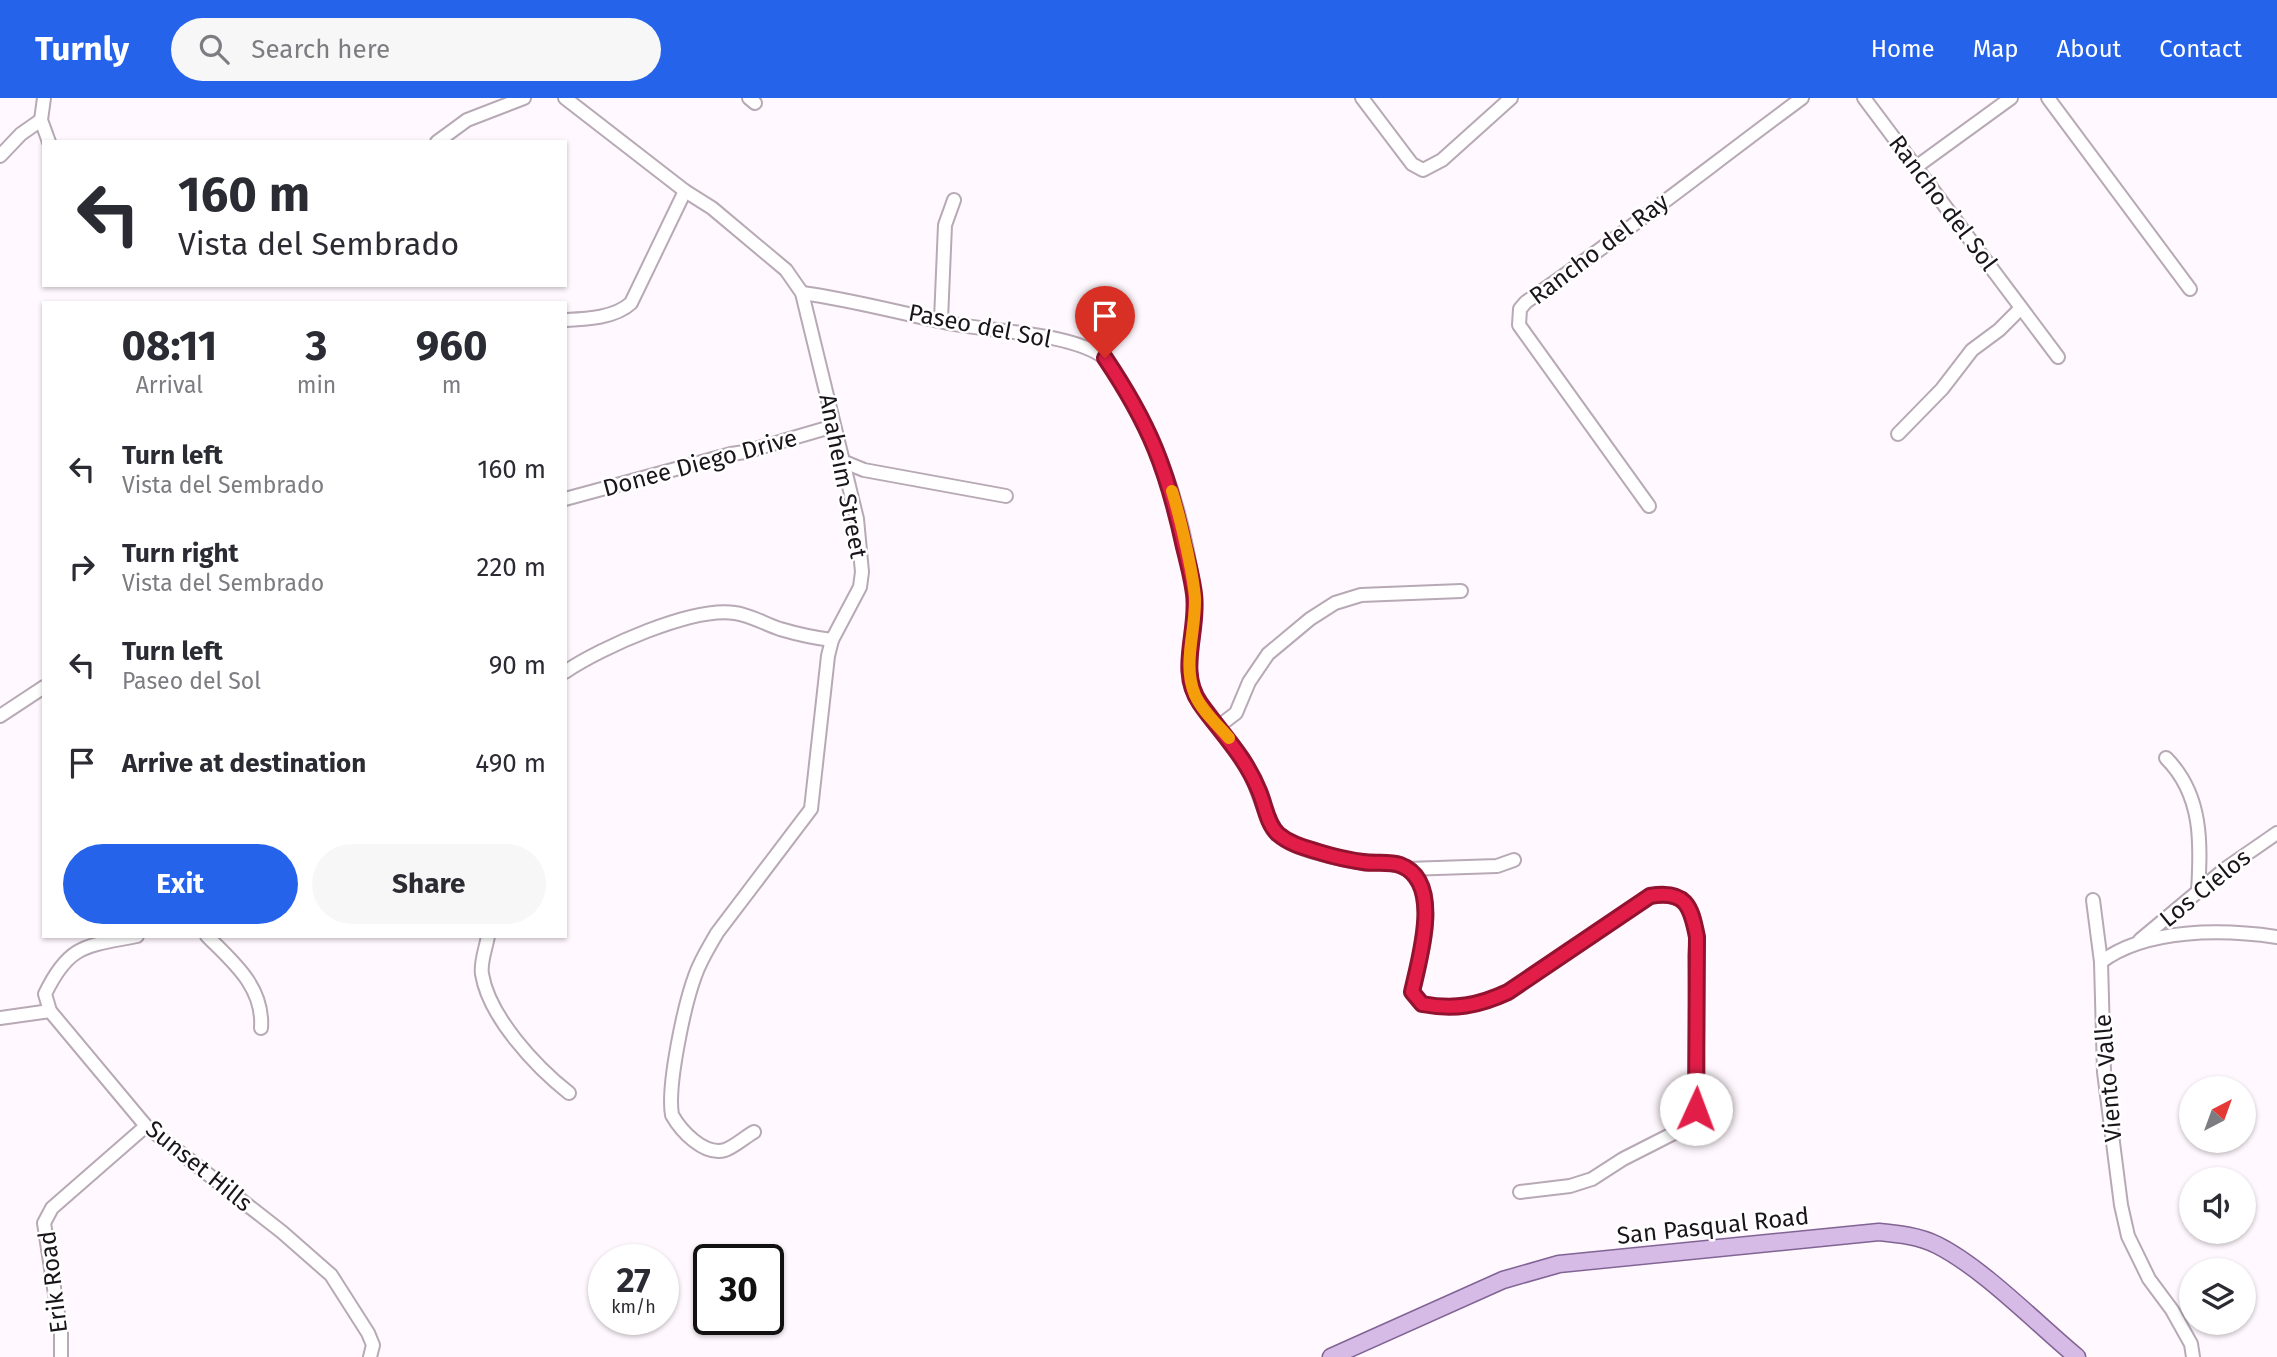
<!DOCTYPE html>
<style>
body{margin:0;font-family:"Fira Sans",sans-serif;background:#f7f7f7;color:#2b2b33;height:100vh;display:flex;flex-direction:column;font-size:26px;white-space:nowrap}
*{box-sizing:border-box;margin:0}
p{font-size:23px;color:#7c7c81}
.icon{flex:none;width:38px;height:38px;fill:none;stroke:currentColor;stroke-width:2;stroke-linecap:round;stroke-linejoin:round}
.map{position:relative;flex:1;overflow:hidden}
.panel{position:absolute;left:42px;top:203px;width:525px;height:637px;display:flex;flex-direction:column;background:#fff;border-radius:0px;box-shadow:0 2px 5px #0004}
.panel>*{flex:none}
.banner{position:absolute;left:42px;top:42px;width:525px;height:147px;border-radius:0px;box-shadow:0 2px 5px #0004;background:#fff;color:#2b2b33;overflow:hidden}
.needle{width:46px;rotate:41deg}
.buttons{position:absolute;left:2179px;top:978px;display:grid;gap:14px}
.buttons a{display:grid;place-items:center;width:77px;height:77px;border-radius:50%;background:#fff;box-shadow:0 2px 5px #0004;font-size:35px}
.speed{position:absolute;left:588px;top:1146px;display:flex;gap:14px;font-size:35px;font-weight:700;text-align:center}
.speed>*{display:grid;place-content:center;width:91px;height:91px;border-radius:50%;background:#fff;box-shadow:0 2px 5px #0004;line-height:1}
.speed small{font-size:18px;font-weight:400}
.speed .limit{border:4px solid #111;border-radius:10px;background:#fff;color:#111}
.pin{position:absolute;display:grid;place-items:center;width:60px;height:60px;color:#fff;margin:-72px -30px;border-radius:50% 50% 50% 0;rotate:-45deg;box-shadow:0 0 7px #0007}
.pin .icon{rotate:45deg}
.me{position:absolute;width:77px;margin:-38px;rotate:2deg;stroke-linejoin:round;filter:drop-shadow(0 0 5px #0008)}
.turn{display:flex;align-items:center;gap:24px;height:147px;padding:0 21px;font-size:32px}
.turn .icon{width:91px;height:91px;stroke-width:2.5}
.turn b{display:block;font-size:49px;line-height:60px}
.eta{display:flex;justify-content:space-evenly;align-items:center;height:119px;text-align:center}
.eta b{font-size:42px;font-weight:700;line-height:49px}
.cta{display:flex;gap:14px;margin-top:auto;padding:14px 21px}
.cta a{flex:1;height:80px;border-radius:42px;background:#2563eb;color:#fff;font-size:28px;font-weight:700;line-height:80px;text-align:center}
.cta a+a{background:#f7f7f7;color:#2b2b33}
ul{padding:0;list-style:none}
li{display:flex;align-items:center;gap:21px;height:98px;padding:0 21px}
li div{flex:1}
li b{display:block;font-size:26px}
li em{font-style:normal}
header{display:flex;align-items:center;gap:42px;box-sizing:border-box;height:98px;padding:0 35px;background:#2563eb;color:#fff}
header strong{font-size:33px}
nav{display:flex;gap:38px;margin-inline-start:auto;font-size:24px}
.search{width:490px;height:63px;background:#f7f7f7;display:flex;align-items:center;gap:18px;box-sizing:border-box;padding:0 24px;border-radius:38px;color:#7c7c81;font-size:26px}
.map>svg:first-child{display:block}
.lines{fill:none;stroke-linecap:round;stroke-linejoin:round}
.minor-casing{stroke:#b7a9b5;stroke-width:16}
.major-casing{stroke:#816494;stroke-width:19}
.minor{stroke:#fff;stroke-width:12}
.major{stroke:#d5bbe6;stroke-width:16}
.route-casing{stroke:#92132f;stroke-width:18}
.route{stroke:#e11d48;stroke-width:12}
.slow{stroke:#f59e0b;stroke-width:12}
.labels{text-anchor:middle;stroke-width:5;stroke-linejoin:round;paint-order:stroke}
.street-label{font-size:24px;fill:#1a151a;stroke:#fff}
</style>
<header>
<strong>Turnly</strong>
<div class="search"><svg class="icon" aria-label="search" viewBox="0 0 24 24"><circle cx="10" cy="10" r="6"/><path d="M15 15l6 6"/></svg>Search here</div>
<nav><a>Home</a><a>Map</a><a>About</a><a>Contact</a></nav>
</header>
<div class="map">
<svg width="2277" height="1259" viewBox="0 0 2277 1259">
<rect width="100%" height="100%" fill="#fff8fe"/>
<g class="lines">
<g class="minor-casing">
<g id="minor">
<path d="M44,0L41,22L49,44"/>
<path d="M565,0L685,93L712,110L786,172L802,195L857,421L862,474L860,489L832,542L828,558L811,711L717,835C709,849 700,863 695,878C684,908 667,988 672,1017C681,1033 704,1058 725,1052C734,1049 745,1039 754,1034"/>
<path d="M749,0L755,5"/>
<path d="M1362,0L1412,66L1423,72L1442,62L1511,0"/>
<path d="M1864,0L2058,259"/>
<path d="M2048,0L2190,191"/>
<path d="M437,44L467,22L524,0"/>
<path d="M0,58L21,36L41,22"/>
<path d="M1916,69L2011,0"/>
<path d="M802,195C854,202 903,216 954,226C996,234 1072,235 1105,260C1156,335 1182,405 1194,495C1199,529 1183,562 1194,595C1203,620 1237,645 1249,672C1260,695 1265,726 1285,742C1301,753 1346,763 1366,765C1381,766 1395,764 1407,771L1497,768L1514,762"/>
<path d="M565,222C586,221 615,220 631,205L685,93"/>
<path d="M941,222L945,127L954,102"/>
<path d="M1898,336L1942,291L1972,252L1999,232L2021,210"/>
<path d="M842,363L864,372L1006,398"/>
<path d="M565,401L731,356L745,354L834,328"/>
<path d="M1649,408L1519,227L1520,211L1526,204C1621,139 1710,68 1802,0"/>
<path d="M565,574C600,550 693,508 735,515C750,517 765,526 780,531C797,536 815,540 832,542"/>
<path d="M0,618L44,589"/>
<path d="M1219,628L1236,615L1249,584L1268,556L1310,521L1335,505L1361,497L1461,493"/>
<path d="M2166,660C2203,697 2201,746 2198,794"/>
<path d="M1407,771C1442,801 1420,856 1412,894L1422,906C1454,912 1478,908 1508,894L1650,798C1693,791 1699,822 1695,858L1698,999L1696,1011L1684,1030L1623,1061L1592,1081L1570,1088L1520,1094"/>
<path d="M2093,802L2101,864"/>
<path d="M137,838C86,848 69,846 45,896L50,913L146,1028L282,1134L331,1177L368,1235L373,1247L370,1259"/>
<path d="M207,838C233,864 264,889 261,930"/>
<path d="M488,838C486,850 480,865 482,876C489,919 536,969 569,995"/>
<path d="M2140,842L2225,771L2277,735"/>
<path d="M0,920L50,913"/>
<path d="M61,1259V1235L44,1125L52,1110L146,1028"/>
<path d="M2193,1259L2191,1246L2172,1212L2149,1181L2128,1138L2121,1107L2104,974L2101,864C2146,830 2223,831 2277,839"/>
</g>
</g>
<g class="major-casing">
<path id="major" d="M1331,1259L1503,1182L1559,1166L1879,1134C1899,1136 1919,1138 1937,1147C1983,1170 2036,1225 2077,1259"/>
</g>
<use href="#minor" class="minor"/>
<use href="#major" class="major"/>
</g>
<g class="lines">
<g class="route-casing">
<path id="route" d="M1105,260C1150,327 1167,371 1184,449C1188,465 1192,480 1194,496C1199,532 1177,573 1200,605C1221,635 1245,658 1259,693C1265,707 1267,726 1278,736C1291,747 1306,750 1322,755C1335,759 1349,762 1363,764C1375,766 1389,763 1400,767C1444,783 1419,861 1412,894L1422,906C1454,912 1478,908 1508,894L1650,798C1686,792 1691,808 1697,839L1696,1011"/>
</g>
<use href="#route" class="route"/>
<path class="slow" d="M1172,393C1180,419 1193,474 1195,500C1196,532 1182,566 1195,597C1202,613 1218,627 1229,640"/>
</g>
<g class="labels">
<g class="street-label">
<text transform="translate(1943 105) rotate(53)" y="8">Rancho del Sol</text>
<text transform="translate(1599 151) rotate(-37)" y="8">Rancho del Ray</text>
<text transform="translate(980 228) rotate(11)" y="8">Paseo del Sol</text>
<text transform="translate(700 365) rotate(-15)" y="8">Donee Diego Drive</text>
<text transform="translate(843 378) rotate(79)" y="8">Anaheim Street</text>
<text transform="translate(2205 790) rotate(-39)" y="8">Los Cielos</text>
<text transform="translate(2108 980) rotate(-95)" y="8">Viento Valle</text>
<text transform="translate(199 1068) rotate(39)" y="8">Sunset Hills</text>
<text transform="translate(1713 1128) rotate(-6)" y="8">San Pasqual Road</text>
<text transform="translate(53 1184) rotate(-97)" y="8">Erik Road</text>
</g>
</g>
</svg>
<div class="buttons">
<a><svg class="needle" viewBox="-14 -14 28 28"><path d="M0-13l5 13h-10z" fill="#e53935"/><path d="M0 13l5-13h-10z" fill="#7c7c81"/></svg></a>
<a><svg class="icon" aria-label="sound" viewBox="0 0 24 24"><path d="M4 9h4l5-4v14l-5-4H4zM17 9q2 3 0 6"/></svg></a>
<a><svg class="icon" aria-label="layers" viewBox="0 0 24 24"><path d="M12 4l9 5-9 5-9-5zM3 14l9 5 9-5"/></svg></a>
</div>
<div class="speed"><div>27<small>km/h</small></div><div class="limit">30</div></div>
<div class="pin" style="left:1105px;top:260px;background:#d93025"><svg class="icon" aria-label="arrive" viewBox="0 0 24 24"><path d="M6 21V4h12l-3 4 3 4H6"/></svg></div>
<svg class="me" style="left:1696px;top:1011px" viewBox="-20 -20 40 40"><circle r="19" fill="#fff"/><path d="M0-13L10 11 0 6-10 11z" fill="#e11d48"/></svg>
<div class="banner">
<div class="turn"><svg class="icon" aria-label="left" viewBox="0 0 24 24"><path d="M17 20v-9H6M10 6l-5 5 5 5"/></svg><div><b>160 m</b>Vista del Sembrado</div></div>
</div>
<section class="panel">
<div class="eta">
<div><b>08:11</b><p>Arrival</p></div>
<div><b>3</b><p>min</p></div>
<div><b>960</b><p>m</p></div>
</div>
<ul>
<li><svg class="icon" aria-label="left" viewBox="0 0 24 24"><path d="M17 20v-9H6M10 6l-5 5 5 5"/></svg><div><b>Turn left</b><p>Vista del Sembrado</p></div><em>160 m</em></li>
<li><svg class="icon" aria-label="right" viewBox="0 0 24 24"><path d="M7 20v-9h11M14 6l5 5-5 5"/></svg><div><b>Turn right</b><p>Vista del Sembrado</p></div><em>220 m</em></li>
<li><svg class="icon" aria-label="left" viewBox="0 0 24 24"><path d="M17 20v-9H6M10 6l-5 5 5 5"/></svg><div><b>Turn left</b><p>Paseo del Sol</p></div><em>90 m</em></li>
<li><svg class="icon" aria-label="arrive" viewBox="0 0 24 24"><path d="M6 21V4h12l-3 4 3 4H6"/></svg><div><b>Arrive at destination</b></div><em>490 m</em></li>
</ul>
<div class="cta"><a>Exit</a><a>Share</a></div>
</section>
</div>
